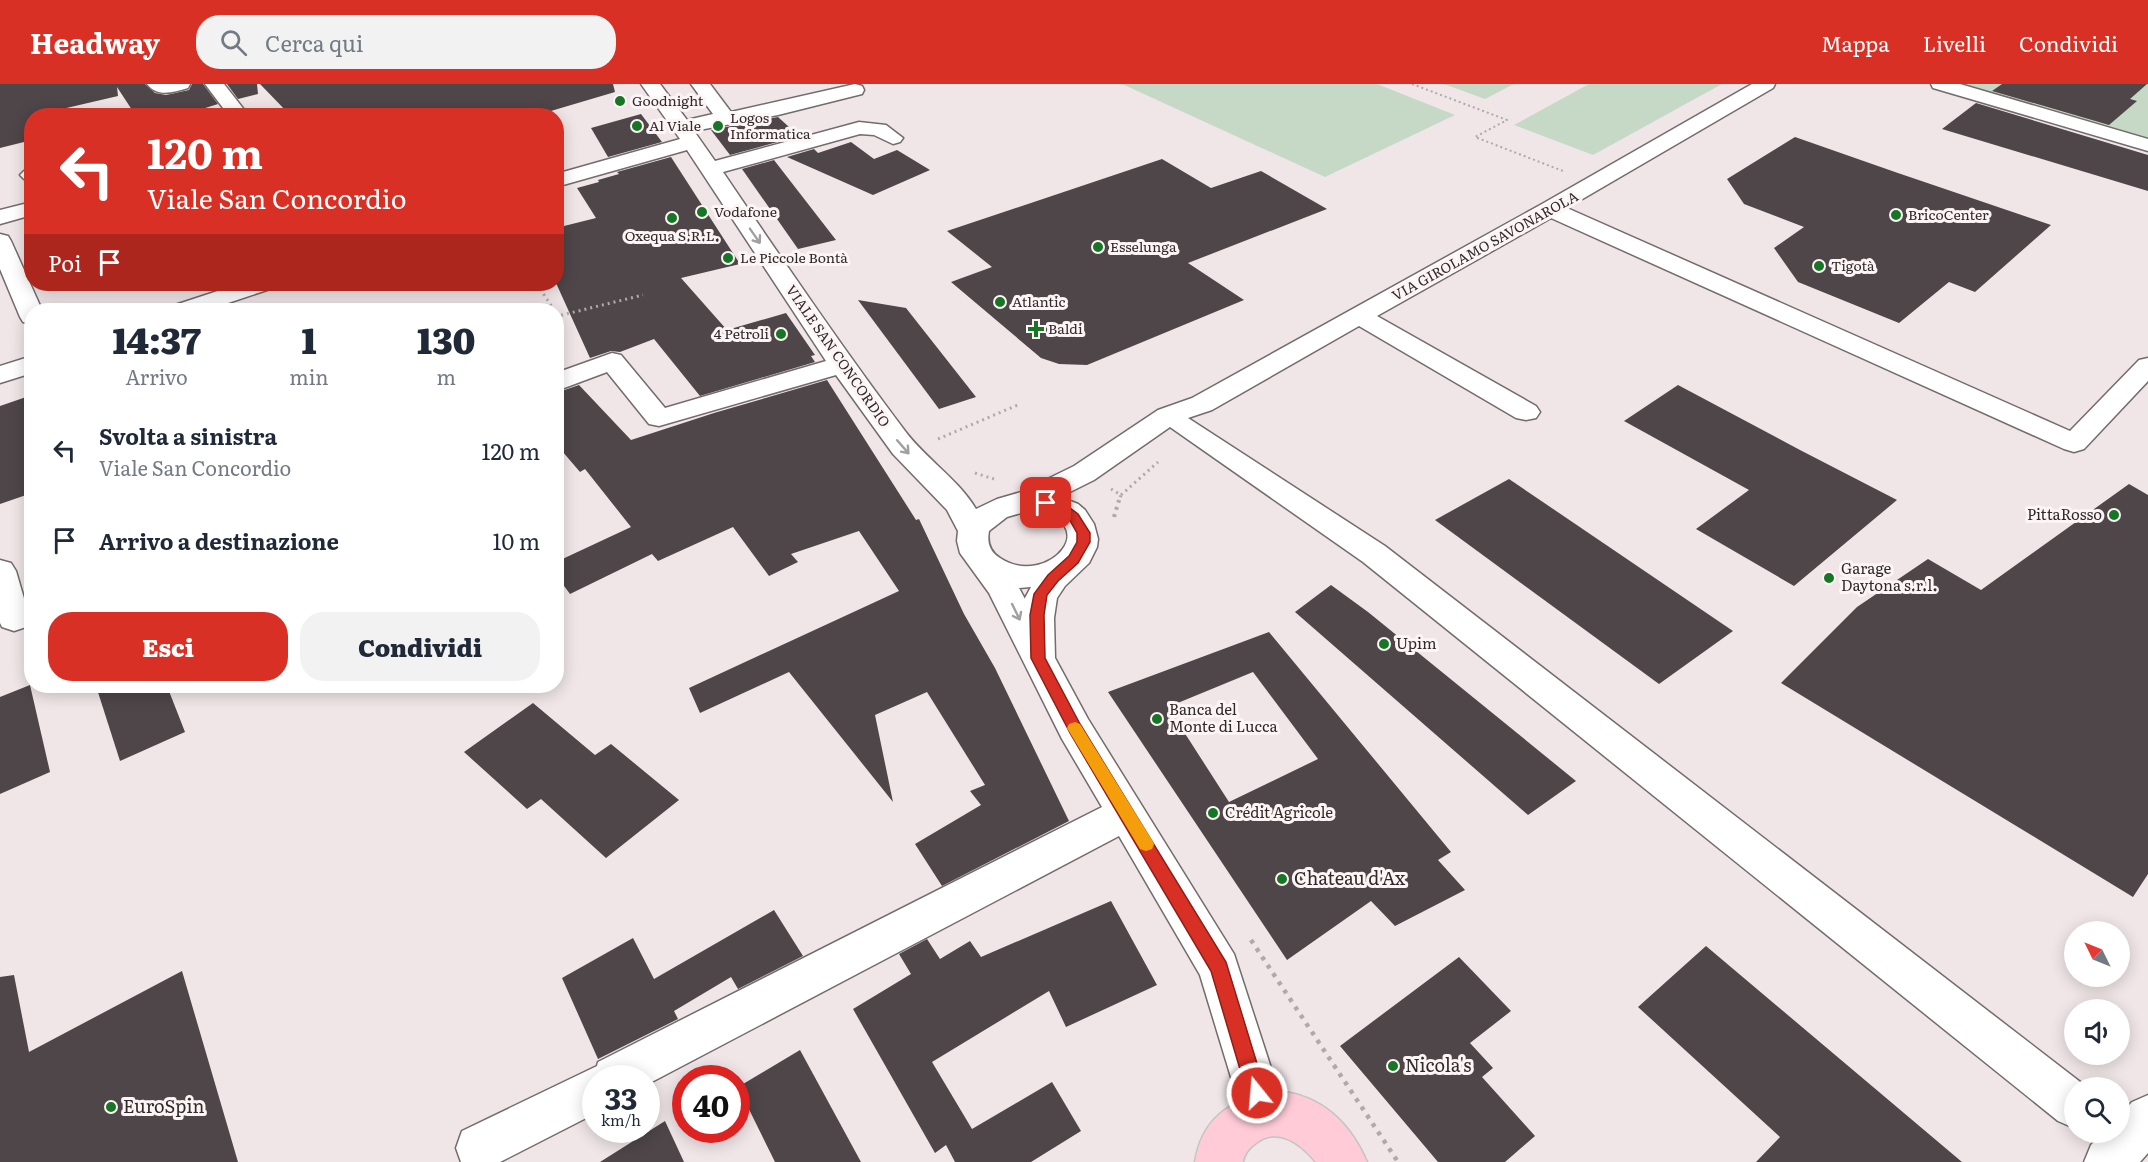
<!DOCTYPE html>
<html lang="it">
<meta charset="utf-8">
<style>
body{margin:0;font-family:Literata,serif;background:#f2f2f3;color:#1f2937;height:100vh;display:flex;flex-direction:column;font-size:22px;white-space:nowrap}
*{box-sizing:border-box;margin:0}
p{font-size:20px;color:#747a83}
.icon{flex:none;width:33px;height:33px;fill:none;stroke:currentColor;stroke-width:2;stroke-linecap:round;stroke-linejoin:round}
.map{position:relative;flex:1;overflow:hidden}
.details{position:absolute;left:24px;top:219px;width:540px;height:390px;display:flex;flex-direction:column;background:#fff;border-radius:24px;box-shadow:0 3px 15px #0003}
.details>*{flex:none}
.banner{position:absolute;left:24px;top:24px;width:540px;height:183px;border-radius:24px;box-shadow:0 3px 15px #0003;background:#d93025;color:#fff;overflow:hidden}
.needle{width:39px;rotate:313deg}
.fabs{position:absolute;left:2064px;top:837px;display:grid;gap:12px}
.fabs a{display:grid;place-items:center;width:66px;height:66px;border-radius:50%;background:#fff;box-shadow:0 3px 15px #0003;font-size:30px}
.speed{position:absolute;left:582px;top:981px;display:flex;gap:12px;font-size:30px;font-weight:700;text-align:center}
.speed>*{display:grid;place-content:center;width:78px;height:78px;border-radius:50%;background:#fff;box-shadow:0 3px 15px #0003;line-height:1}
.speed small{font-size:15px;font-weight:400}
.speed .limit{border:9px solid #d22;background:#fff;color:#111}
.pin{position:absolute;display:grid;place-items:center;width:51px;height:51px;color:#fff;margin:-26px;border-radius:12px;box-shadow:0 3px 9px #0006}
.me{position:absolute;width:66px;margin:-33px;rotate:343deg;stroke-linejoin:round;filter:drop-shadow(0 0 4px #0008)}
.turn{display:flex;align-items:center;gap:21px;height:126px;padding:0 24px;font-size:27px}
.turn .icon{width:78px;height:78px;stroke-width:2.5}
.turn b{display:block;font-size:42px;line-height:51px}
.then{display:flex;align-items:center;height:57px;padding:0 24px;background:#0003;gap:12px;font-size:22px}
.eta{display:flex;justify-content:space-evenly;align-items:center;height:102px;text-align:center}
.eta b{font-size:36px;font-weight:800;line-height:42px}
.action{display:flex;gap:12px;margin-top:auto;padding:12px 24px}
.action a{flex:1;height:69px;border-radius:24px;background:#d93025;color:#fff;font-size:24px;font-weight:800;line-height:69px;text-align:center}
.action a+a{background:#f2f2f3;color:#1f2937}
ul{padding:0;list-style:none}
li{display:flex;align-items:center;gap:18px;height:90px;padding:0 24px}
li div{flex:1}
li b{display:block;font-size:22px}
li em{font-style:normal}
header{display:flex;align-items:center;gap:36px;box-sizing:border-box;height:84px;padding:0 30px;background:#d93025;color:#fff}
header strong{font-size:28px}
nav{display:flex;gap:33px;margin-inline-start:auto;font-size:21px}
.search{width:420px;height:54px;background:#f2f2f3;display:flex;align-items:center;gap:15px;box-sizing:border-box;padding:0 21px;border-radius:24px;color:#747a83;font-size:22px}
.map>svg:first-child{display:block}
.green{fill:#c6d9c6}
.building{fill:#4e4648;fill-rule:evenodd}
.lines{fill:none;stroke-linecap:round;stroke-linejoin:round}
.minor-casing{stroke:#736b6c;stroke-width:3}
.major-casing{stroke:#c5c4c4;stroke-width:3}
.path-far3{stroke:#b0a8a9;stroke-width:2;stroke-dasharray:2 3;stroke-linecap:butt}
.path-far2{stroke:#b0a8a9;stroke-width:3;stroke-dasharray:2 4;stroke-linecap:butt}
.path-far1{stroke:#b0a8a9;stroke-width:4;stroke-dasharray:3 4.5;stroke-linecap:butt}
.path{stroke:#b0a8a9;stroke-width:4.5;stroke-dasharray:4 6;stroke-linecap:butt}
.minor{fill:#fff;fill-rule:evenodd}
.major{fill:#fecbd7;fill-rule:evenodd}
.oneway{stroke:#a1a0a0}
.route{fill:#d93025;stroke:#8d1f18;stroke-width:1.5}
.slow{fill:#f59e0b}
.poi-dot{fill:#167625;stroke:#fdf4f5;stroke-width:2}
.labels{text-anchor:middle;stroke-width:6;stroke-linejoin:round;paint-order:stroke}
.far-poi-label{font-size:14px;fill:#2f2b2c;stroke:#fdf4f5;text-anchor:start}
.far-street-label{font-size:14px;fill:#2f2b2c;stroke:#fdf4f5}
.poi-label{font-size:15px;fill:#2f2b2c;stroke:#fdf4f5;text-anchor:start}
.near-poi-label{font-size:18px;fill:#2f2b2c;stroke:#fdf4f5;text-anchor:start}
</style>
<header>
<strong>Headway</strong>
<div class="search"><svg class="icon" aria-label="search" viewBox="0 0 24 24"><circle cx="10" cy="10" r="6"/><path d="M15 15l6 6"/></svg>Cerca qui</div>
<nav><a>Mappa</a><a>Livelli</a><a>Condividi</a></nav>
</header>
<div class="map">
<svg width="2148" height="1078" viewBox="0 0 2148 1078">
<rect width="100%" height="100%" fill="#f0e6e8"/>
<g class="green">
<path d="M1122,0H1377L1455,31L1325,93Z"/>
<path d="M1444,0H1514L1485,15Z"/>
<path d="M1589,0H1722L1593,71L1514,41Z"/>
<path d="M1953,0H2148V58Z"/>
</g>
<g class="building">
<path d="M0,0H145L155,9L166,11L189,6L192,0H203L218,20L202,25L207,32H136L117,3L118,12L32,32V56L0,64Z"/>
<path d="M227,0H257L258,10L238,15Z"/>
<path d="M260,0H613L615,8L534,32L290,31Z"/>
<path d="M2002,0H2147L2130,15L2137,17L2109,41L1992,7Z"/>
<path d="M1976,19L2148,71V107L1942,45Z"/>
<path d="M641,30L662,58L608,73L591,44Z"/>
<path d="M778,33L799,52L730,71L711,46Z"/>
<path d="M1795,53L1895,88L2051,141L1975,208L1949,198L1899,239L1798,198L1774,164L1804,143L1744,120L1727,95Z"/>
<path d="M851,58L874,75L897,66L930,86L873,111L787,73L814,65L818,69Z"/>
<path d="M671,73L740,180L681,194L727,246L786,229L815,271L811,272L815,278L700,312L654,255L620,268L611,267L590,274L556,199V144L596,134L577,104L599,98L598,96L619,90L617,88Z"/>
<path d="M1162,75L1211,104L1261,87L1327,125L1188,179L1244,216L1087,281L1059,280L1041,274L951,198L992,183L947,147Z"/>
<path d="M774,76L836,156L798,165L742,85Z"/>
<path d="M858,216L906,224L976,313L939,325Z"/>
<path d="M827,296L916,436L919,435L964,530L995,584L1069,737L942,802L915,760L981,721L970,707L985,701L927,608L875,631L893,718L789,588L700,629L689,604L899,507L859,447L791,470L798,478L769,492L733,443L658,477L652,470L570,510L556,491V478L631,443L585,385L580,388L556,360V309L579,301L631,356L714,329Z"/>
<path d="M1678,301L1800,366L1897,416L1794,502L1696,445L1749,406L1624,337Z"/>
<path d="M32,311V409L0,420V322Z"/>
<path d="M1509,395L1733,547L1659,600L1435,436Z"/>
<path d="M2129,400L2148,411V790L2133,813L1781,599L1857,523L1928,475L1981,506Z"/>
<path d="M1331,501L1368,528L1576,697L1528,731L1295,528Z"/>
<path d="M1269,548L1451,768L1438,776L1465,806L1395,842L1371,817L1287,876L1108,608ZM1253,588L1318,675L1229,718L1168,623Z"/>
<path d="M30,601L50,688L0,710V613Z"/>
<path d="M96,602H167L185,648L120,677Z"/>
<path d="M533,619L595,671L611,660L679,716L606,774L541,715L527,725L464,668Z"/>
<path d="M1111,817L1157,901L1066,943L1049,907L932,978L972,1045L1052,998L1081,1047L1031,1078H955L946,1061L935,1069L853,925L911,890L899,870L927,855L940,875L970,857L981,873Z"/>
<path d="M774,826L803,872L738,905L731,893L674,927L678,935L598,975L562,894L633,854L654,895Z"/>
<path d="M1706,862L1962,1078H1756L1780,1053L1638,923Z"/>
<path d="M1459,873L1511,927L1470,959L1493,984L1482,993L1535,1052L1505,1078H1438L1340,962Z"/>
<path d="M182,887L238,1078H0V893L14,891L29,968Z"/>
<path d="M800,966L861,1078H775L738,1003Z"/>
<path d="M665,1037L684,1078H600Z"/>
</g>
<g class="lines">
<g class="minor-casing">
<g id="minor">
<path d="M147,0H190L188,4C173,8 158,14 147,0Z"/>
<path d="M205,0H224L249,32H229Z"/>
<path d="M641,0H660L687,36L713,30L691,0H710L731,28L855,0L862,2L864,6L862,10L778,31L694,47L715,77L859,38L886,41L903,54L900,58L893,60L874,51L860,50L723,88C782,175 841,262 905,347C926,375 958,395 976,425L997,415L1021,408L1074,382L1158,326L1192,314L1542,120L1752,0H1775L1773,4L1567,124L2070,347L2139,276L2148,274V297L2084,365L2074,368L2064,365L1551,134L1377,232L1536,322L1540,328L1536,334L1526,336L1516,334L1359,242L1212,326L1188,334L1385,462L2088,1004H2074V1044L2058,1037L1363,478L1170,343L1094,396L1060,413L1078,420L1085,426L1094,440L1098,455L1097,463L1089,479L1065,502L1057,514L1054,534L1055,574L1088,635L1234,870L1286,1030L1279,1046L1263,1053L1247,1046L1200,891L1119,752L646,1001V994H596V1029L500,1078H461L456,1064L462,1047L597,982L598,978L1102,723L1062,655L989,509L960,469L957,457L958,447L947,426L893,370L836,291L659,342L649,340L607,288L556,307V289L612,269L621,271L665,324L826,277L687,66L556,103V90L680,55ZM1028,427C1109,435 1048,506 1000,474C989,467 987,458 989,447L1007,433ZM1031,503L1025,514V515L1019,504Z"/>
<path d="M1931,0H1960L2148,55V67L1933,4Z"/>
<path d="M31,85L32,97L24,95L20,91L24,87Z"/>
<path d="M32,118V131L0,140V126Z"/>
<path d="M0,150L8,152L11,157L42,226H32V240L23,238L20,233L0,185Z"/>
<path d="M239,200H273L270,205L207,226H172L175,221Z"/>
<path d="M32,272V289L0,299V282Z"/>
<path d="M0,476L11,479L16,487L30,535L26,543L14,547L2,543L0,539Z"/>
<path d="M2148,1011V1069L2140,1078H2084L2091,1061L2103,1048H2120V1031L2132,1018Z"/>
</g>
</g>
<g class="major-casing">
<path id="major" d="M1266,1007C1315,1006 1348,1034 1367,1078H1316C1301,1060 1278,1042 1256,1059C1249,1064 1244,1070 1243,1078H1195C1202,1035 1228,1019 1266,1007Z"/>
</g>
<path class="path-far3" d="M1412,0L1507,36L1475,53L1563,87"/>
<g class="path-far2">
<path d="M537,200L554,226"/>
<path d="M556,230L558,232L643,211"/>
<path d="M938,355L1020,320"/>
<path d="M975,389L994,395"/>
<path d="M1111,405L1121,411L1119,418"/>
<path d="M1121,411L1158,378"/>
</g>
<path class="path-far1" d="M1114,433L1119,416"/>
<path class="path" d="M1251,856L1398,1078"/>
<use href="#minor" class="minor"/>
<use href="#major" class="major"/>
</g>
<defs><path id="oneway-shaft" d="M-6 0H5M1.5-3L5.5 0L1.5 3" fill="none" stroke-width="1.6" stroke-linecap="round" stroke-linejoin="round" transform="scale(1.5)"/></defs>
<g class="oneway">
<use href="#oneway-shaft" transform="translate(755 152) rotate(55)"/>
<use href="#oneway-shaft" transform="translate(903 363) rotate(49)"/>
<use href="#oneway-shaft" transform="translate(1016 528) rotate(64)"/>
</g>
<path class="route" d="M1046,415L1066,421L1078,430L1090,449V458L1078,479L1058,497L1047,511L1044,531L1045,574L1080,640L1226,878L1266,1009L1263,1016L1257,1019L1250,1016L1247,1009L1211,887L1070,649L1031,574L1030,531L1034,510L1048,491L1069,472L1077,458V449L1069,435L1040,419Z"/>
<path class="slow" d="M1075,638L1080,640L1152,756L1154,760L1152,765L1146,767L1140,765L1067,644L1069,640Z"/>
<g class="poi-dot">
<circle cx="620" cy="17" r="6"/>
<circle cx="637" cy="42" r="6"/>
<circle cx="718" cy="42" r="6"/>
<circle cx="702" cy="128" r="6"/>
<circle cx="1896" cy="131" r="6"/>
<circle cx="672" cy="134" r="6"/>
<circle cx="1098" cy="163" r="6"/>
<circle cx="728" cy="174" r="6"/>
<circle cx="1819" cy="182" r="6"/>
<circle cx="1000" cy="218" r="6"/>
<path d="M1033 236h6v6h6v6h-6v6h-6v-6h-6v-6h6z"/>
<circle cx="781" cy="250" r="6"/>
<circle cx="2114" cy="431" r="6"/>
<circle cx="1829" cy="494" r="6"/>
<circle cx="1384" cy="560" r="6"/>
<circle cx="1157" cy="635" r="6"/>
<circle cx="1213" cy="729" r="6"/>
<circle cx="1282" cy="795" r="6"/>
<circle cx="1393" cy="982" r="6"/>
<circle cx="111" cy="1023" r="6"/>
</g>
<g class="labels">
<g class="far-poi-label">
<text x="632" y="22">Goodnight</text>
<text x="730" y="39">Logos<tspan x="730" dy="16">Informatica</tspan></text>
<text x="649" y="47">Al Viale</text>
<text x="714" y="133">Vodafone</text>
<text x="1908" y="136">BricoCenter</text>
<text x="672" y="157" text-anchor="middle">Oxequa S.R.L.</text>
<text x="1110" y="168">Esselunga</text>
<text x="740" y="179">Le Piccole Bontà</text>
<text x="1831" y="187">Tigotà</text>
<text x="1012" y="223">Atlantic</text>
<text x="1048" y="250">Baldi</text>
<text x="769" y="255" text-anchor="end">4 Petroli</text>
</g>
<g class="far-street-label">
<text transform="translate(1485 162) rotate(-29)" y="5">VIA GIROLAMO SAVONAROLA</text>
<text transform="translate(838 272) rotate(55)" y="5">VIALE SAN CONCORDIO</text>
</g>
<g class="poi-label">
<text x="2102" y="436" text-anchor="end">PittaRosso</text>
<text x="1841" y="490">Garage<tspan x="1841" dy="17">Daytona s.r.l.</tspan></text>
<text x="1396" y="565">Upim</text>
<text x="1169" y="631">Banca del<tspan x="1169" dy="17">Monte di Lucca</tspan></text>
<text x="1225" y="734">Crédit Agricole</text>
</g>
<g class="near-poi-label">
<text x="1294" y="801">Chateau d'Ax</text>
<text x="1405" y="988">Nicola's</text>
<text x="123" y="1029">EuroSpin</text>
</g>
</g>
</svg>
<div class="fabs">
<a><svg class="needle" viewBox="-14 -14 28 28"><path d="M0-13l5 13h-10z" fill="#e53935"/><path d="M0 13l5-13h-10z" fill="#747a83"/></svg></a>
<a><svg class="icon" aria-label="sound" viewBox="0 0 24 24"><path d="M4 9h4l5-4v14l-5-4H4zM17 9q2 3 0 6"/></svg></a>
<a><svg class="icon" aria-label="search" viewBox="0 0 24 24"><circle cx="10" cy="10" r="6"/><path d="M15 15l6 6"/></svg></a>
</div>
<div class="speed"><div>33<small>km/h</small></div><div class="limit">40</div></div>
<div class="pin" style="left:1046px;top:419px;background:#d93025"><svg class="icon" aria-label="arrive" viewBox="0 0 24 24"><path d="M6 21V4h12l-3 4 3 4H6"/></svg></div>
<svg class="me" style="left:1257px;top:1009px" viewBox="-20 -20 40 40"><circle r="17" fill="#d93025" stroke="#fff" stroke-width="3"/><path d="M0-11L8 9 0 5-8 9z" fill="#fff"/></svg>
<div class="banner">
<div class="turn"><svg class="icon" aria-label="left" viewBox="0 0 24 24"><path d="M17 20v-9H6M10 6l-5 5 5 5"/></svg><div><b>120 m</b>Viale San Concordio</div></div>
<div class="then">Poi<svg class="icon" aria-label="arrive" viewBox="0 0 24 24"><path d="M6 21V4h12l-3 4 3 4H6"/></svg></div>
</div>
<section class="details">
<div class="eta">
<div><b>14:37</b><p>Arrivo</p></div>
<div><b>1</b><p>min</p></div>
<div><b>130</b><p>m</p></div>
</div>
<ul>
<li><svg class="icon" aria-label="left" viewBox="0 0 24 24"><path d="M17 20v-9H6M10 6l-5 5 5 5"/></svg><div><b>Svolta a sinistra</b><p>Viale San Concordio</p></div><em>120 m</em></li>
<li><svg class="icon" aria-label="arrive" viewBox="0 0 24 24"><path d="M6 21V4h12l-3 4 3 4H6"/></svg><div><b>Arrivo a destinazione</b></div><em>10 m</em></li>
</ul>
<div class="action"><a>Esci</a><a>Condividi</a></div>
</section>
</div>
